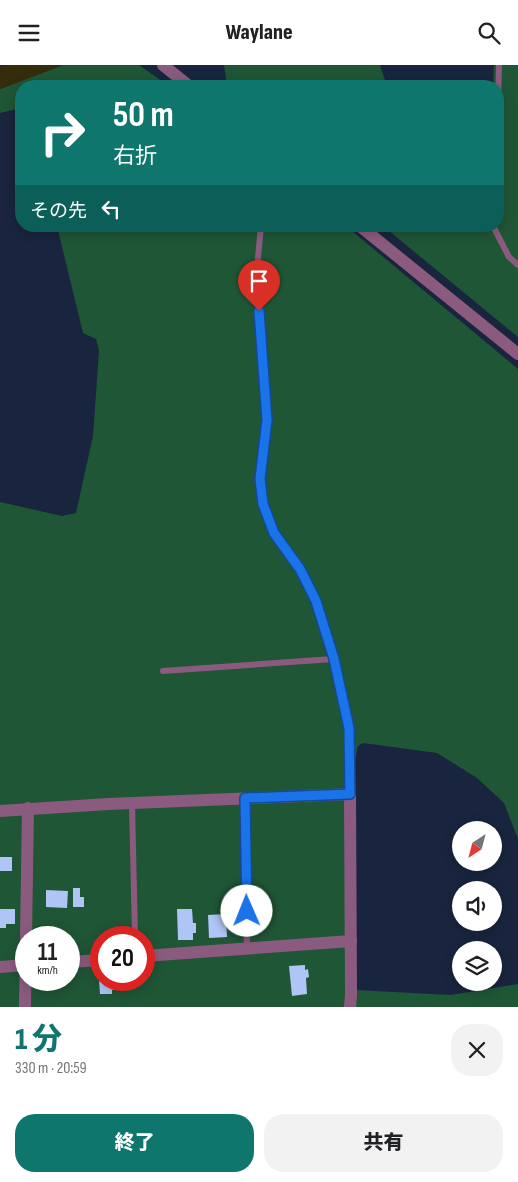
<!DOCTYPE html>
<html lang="ja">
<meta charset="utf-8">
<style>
body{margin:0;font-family:"Sofia Sans Condensed","Noto Sans JP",sans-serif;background:#f2f2f2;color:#202124;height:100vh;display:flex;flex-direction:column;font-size:19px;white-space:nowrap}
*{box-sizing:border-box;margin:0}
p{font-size:16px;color:#757577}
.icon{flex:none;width:28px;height:28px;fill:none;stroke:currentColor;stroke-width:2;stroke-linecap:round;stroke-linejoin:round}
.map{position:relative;height:942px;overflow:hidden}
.details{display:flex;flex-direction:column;background:#fff;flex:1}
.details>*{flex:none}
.guide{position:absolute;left:15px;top:15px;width:489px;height:152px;border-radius:20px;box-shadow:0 2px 12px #0003;background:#0f766e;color:#fff;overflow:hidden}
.needle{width:32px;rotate:216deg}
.buttons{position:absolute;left:452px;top:756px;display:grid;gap:10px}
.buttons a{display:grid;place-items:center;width:50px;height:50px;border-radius:50%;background:#fff;box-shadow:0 2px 12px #0003;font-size:25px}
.speed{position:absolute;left:15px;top:861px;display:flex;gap:10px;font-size:25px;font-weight:700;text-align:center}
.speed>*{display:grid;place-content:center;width:65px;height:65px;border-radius:50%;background:#fff;box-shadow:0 2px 12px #0003;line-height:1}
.speed small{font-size:12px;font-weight:400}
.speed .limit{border:8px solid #d22;background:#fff;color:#111}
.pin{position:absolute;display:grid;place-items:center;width:42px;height:42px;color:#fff;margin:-51px -21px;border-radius:50% 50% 50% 0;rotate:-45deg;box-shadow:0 0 5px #0007}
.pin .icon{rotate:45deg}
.me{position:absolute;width:55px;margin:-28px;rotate:359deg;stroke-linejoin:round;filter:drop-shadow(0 0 4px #0008)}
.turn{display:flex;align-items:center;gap:18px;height:105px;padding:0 15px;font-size:22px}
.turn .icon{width:65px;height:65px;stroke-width:2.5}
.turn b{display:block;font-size:35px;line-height:42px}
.then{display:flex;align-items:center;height:48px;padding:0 15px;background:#0003;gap:10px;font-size:19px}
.round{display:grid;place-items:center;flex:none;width:52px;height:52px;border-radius:20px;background:#f2f2f2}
.overview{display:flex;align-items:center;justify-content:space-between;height:85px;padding:0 15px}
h1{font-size:30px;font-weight:800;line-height:38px;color:#0f766e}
.primary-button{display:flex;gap:10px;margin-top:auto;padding:10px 15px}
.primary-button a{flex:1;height:58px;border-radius:20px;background:#0f766e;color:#fff;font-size:20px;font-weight:800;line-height:58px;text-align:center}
.primary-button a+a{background:#f2f2f2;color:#202124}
header{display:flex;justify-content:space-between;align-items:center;height:65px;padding:0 15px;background:#fff;font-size:22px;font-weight:800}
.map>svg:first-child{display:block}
.green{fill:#1f5636;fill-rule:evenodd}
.sand{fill:#352c0b}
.building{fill:#aec5f5}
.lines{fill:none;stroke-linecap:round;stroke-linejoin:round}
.service{stroke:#8b5b7f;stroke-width:6}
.minor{stroke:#8b5b7f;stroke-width:12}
.route-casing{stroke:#114b97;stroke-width:12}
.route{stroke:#1a73e8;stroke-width:9}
</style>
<header><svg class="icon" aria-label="menu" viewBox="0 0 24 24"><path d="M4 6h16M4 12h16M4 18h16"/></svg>Waylane<svg class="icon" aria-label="search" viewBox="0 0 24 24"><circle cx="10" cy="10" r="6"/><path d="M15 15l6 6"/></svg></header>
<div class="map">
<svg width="518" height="942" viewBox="0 0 518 942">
<rect width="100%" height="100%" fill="#19253e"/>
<g class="green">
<path d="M63,0H139L169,21H21V43L0,48V24Z"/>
<path d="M224,0H380L387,21H227Z"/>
<path d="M494,0H518V272L383,161H498V21H493Z"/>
<path d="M57,161H346L518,304V774L504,738L477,713L437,688L363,678L358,681L354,701L356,925L451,930L518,919V942H0V437L62,451L76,448L93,371L99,286L96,274L83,268ZM26,872H69V915H26ZM101,872H144V915H101Z"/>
</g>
<path class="sand" d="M9,0H63L0,24V2Z"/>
<g class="building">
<rect x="0" y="792" width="12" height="14"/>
<path d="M73,823H80V832H84V842H73Z"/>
<path d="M46,825L68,826L67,843L46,842Z"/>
<path d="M0,844H15V859H6V863H0Z"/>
<path d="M177,844H192L193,858H196V868H193V875H178Z"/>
<path d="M226,849L227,872L209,873L208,850Z"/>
<path d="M305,900V905L308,904L309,912L306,913L307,929L292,931L289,901Z"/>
<path d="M99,915H117L118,925H112V929H100Z"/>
</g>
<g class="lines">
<g class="service">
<path d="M498,39L499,0"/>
<path d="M261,161L258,193L259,264L267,355L261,415L263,439L275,468L300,504L316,536L333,594L349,663L350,729"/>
<path d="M493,161L509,192L518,200"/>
<path d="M163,606L333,594"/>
<path d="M245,733L247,884"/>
<path d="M132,738L135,872"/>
</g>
<g class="minor">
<path d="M163,0L189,21"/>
<path d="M360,161L518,289"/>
<path d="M0,746L108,739L350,729L351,929L350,942"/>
<path d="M26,872L28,743"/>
<path d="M144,891L351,876"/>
<path d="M69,897L101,895"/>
<path d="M0,902L26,900"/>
<path d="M25,942L26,875"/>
</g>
</g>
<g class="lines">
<g class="route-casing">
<path id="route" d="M247,846L245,733L350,729L349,663L334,594L316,536L300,504L274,468L263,439L260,414L267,355L259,246"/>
</g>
<use href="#route" class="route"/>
</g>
</svg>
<div class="buttons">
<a><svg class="needle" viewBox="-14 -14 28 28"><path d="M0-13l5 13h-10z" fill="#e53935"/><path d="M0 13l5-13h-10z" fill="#757577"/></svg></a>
<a><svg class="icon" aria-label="sound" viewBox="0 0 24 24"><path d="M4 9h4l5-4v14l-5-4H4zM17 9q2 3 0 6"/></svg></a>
<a><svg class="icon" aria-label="layers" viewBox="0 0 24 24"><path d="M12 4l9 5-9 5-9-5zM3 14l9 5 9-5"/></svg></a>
</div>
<div class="speed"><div>11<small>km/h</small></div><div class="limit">20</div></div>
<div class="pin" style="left:259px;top:246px;background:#d93025"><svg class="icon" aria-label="arrive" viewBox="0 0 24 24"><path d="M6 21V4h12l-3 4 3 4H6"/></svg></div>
<svg class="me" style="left:247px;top:846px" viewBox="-20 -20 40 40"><circle r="19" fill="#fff"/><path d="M0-13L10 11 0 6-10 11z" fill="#1a73e8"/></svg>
<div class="guide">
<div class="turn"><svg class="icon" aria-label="right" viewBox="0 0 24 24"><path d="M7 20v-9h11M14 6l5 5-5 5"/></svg><div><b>50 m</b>右折</div></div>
<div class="then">その先<svg class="icon" aria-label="left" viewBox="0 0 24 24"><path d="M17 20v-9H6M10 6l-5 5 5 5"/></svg></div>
</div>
</div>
<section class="details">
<div class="overview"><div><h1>1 分</h1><p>330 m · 20:59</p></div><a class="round"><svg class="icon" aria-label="close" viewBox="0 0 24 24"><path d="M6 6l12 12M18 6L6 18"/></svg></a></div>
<div class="primary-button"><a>終了</a><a>共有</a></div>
</section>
